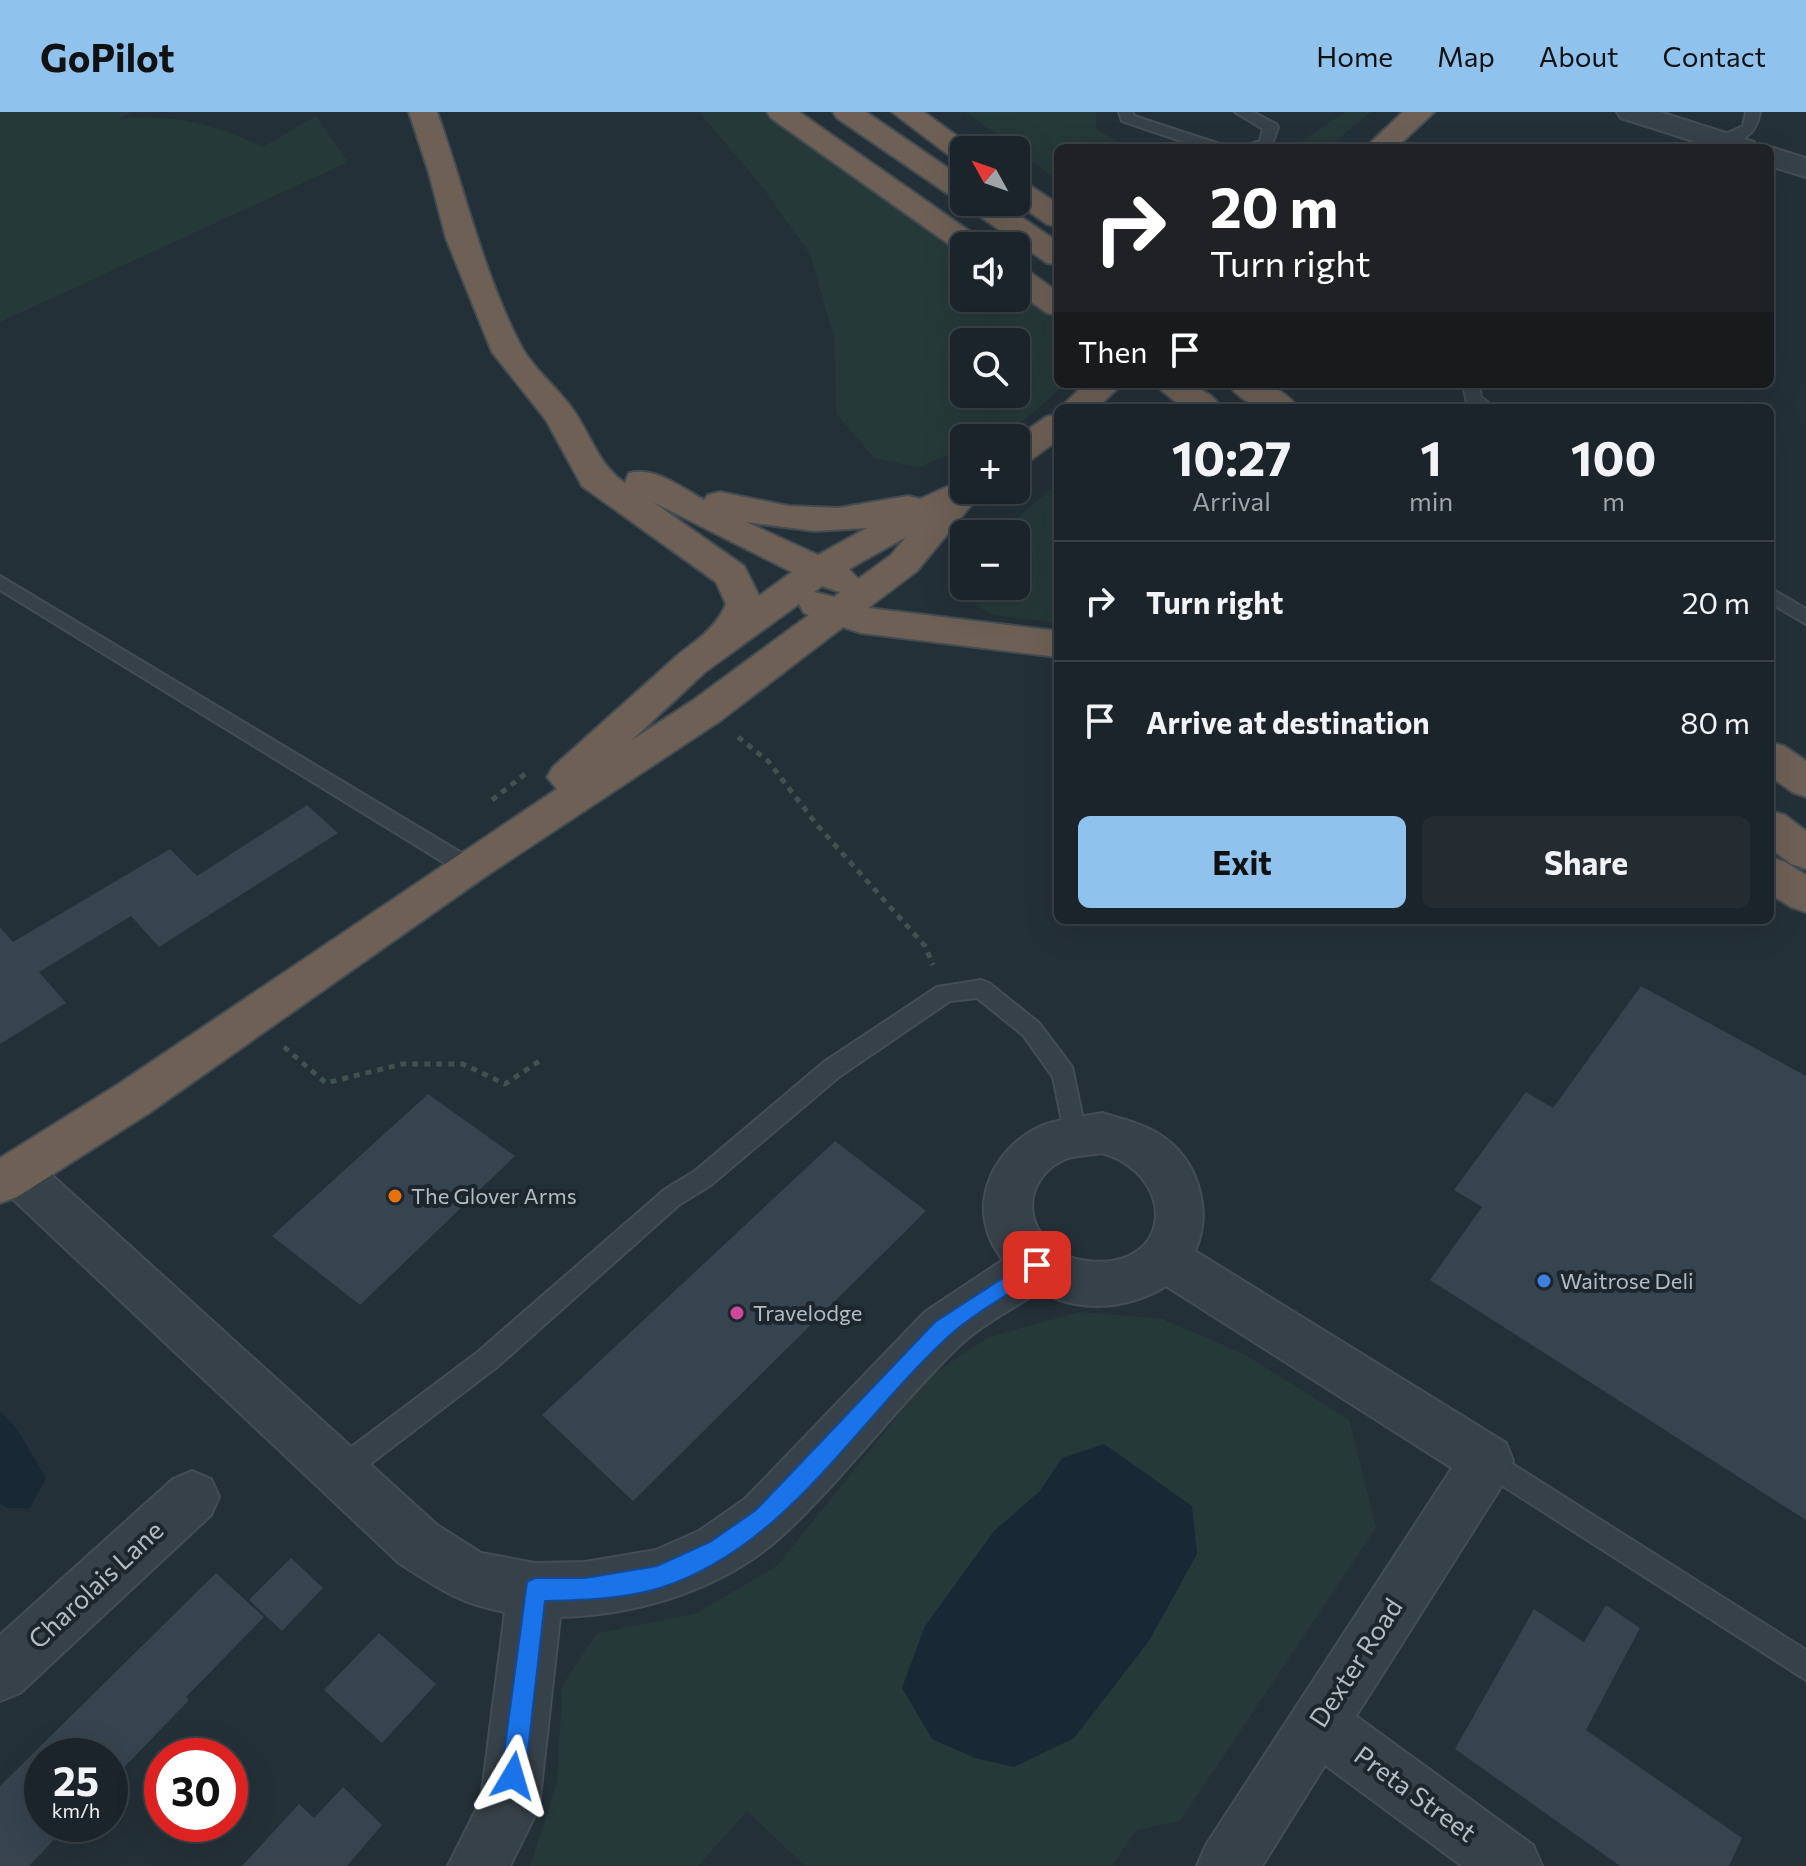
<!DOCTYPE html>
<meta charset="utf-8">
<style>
body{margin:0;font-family:Commissioner,sans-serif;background:#242c32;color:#f1f3f6;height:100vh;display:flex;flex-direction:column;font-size:30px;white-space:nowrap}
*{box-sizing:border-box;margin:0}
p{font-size:26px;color:#a0a4a8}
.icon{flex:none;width:44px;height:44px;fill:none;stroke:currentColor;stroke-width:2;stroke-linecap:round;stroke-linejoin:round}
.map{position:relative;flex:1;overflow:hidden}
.side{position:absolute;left:1054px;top:292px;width:720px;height:520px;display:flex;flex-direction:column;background:#1b242a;border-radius:12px;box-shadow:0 8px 32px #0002,0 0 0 2px #394147}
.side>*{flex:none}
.banner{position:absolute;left:1054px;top:32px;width:720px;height:244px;border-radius:12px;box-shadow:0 8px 32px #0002,0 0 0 2px #394147;background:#202124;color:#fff;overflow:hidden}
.needle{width:52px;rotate:310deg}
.controls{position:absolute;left:950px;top:24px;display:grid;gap:16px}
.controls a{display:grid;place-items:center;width:80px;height:80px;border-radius:12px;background:#1b242a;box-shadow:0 8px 32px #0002,0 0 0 2px #394147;font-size:40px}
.speed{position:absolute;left:24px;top:1626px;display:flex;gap:16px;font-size:40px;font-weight:700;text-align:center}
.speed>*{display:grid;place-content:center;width:104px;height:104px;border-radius:50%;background:#1b242a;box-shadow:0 8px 32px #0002,0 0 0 2px #394147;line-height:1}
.speed small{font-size:20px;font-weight:400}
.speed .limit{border:12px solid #d22;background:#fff;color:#111}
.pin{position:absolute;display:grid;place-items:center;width:68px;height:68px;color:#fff;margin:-34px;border-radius:16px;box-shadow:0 4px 12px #0006}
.me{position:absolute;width:88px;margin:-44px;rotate:7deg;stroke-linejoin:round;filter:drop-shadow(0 0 6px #0008)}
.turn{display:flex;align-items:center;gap:28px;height:168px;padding:0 24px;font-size:36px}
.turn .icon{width:104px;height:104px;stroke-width:2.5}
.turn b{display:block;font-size:56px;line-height:68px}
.then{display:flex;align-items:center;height:76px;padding:0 24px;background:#0003;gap:16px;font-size:30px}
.eta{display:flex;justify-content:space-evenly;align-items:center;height:136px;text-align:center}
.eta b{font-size:48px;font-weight:700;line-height:56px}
.action{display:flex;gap:16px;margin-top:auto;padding:16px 24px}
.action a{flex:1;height:92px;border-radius:12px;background:#8fc2ed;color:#111;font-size:32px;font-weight:700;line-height:92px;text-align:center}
.action a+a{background:#242c32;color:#f1f3f6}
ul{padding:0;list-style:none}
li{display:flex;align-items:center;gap:24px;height:120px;padding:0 24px;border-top:2px solid #394147}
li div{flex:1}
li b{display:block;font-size:30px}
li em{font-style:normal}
header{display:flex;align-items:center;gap:48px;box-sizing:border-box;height:112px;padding:0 40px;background:#8fc2ed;color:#111}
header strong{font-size:38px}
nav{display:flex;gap:44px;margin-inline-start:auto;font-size:28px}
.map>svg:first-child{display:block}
.green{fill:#263939;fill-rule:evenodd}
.water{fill:#182835}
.building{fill:#36444f}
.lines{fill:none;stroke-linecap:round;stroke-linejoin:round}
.lane-casing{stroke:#444d55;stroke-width:4}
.street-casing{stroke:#444d55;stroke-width:4}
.highway-casing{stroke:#434c53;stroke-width:4}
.path{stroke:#3f5250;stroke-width:5;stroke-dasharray:6 6;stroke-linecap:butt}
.lane{fill:#374149;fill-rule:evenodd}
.street{fill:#374149;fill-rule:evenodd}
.highway{fill:#6e6055;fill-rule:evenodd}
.route{fill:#1a73e8;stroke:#114b97;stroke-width:2}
.food-dot{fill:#e8710a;stroke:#1d262d;stroke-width:3}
.shop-dot{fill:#3f7fe0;stroke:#1d262d;stroke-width:3}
.hotel-dot{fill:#d1479c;stroke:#1d262d;stroke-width:3}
.labels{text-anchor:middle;stroke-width:8;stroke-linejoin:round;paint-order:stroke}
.poi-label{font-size:22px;fill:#b3bcc5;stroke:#1d262d;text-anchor:start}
.near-street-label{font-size:26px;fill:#b3bcc5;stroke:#1d262d}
</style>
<header>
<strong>GoPilot</strong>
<nav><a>Home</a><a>Map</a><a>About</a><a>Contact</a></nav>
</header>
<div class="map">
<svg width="1806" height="1754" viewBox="0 0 1806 1754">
<rect width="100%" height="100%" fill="#243038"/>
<g class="green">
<path d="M0,0H131L118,8C169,0 217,13 263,35L316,4L348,50L0,210Z"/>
<path d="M699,0H766L964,139V186H1016V175L1058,205V272H1065C1032,302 1011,326 964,326V336L920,355L875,347L836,301L835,229L810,142L760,72ZM964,230H1016V282H964Z"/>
<path d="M966,0H1096V16L1127,36H1058V69Z"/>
<path d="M1345,0H1371L1327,36H1292Z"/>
<path d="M1058,371V511L994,503L976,494L978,474H1016V422H998Z"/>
<path d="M1080,1200L1162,1207L1244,1242L1349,1308L1376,1416L1180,1709L1136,1718L1112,1754H805L747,1699L698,1754H530L557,1671L562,1574L597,1521L695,1502L777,1454L929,1265L989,1225Z"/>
</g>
<g class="water">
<path d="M0,1299L17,1317L46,1366L30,1396H7L0,1391Z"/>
<path d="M1104,1332L1192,1394L1197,1442L1149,1529L1074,1626L1014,1655L975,1646L932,1627L902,1576L925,1514L994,1419L1040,1379L1062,1346Z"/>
</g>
<g class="building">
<path d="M307,693L338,721L159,835L131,804L39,860L66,891L0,932V815L13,830L170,737L197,764Z"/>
<path d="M1641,874L1806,964V1408L1430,1168L1482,1095L1454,1078L1526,980L1553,996Z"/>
<path d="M428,982L515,1044L360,1193L272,1124Z"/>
<path d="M835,1029L926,1099L633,1389L542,1303Z"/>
<path d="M291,1446L323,1476L282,1519L249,1488Z"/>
<path d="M216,1461L264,1505L186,1585L189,1588L110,1670V1644H42V1712H69L29,1754H0V1674Z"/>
<path d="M1606,1493L1640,1516L1586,1618L1742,1726L1729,1754H1620L1455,1637L1534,1497L1584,1530Z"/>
<path d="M379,1521L436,1572L382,1631L324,1578Z"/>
<path d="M343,1675L382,1713L347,1754H242L299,1692L314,1706Z"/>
</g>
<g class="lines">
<g class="lane-casing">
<g id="lane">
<path d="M1119,0H1133L1134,4L1232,36L1196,34L1122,9Z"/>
<path d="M1235,0H1253L1276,12L1278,15L1271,35L1239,36L1260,29L1263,17Z"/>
<path d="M1746,0H1760C1756,21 1748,26 1728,32L1727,36H1713L1717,26L1743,14Z"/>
<path d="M1463,272H1479L1481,285L1495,296H1476L1467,291Z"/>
<path d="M0,464L475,749L478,755L475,761H461L0,478Z"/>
<path d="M1770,476L1806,497V512L1770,491Z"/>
<path d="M981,868L989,871L1039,911L1072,955L1086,1022L1082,1029L1074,1032L1066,1029L1053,965L1023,923L977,886L950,889L840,964L711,1073L680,1092L497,1255L348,1369L339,1373L330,1369L326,1360L330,1351L479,1239L664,1078L695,1059L824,950L937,875Z"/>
<path d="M1487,1336L1806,1538V1568L1478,1358L1474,1349L1478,1340Z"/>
</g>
</g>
<g class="street-casing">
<g id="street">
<path d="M1617,0H1660L1754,30L1758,36H1715L1621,6Z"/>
<path d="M1770,35L1806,46V65L1770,54V36H1767Z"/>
<path d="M1102,1001C1123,1007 1148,1013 1166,1027C1200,1053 1212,1101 1195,1139L1506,1331L1513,1349L1506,1367L1356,1604L1533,1733L1542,1754H1462L1325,1653L1262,1754H1197L1206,1733L1452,1356L1166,1174C1127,1198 1079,1201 1039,1179C1013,1197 981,1213 959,1234C897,1294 846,1364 784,1422C725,1477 639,1503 560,1505L539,1695L510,1754H448L481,1688L505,1500C458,1491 438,1476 399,1451L0,1075V1047L17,1041L34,1047L437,1413L481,1441L535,1451L585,1450L656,1438L699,1419L745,1387L925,1200L1003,1148C964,1100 989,1038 1041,1014C1060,1006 1082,1005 1102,1001ZM1102,1041C1179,1064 1173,1159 1087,1149C1070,1147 1057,1141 1045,1127C1021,1099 1032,1061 1066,1047C1076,1043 1091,1043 1102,1041Z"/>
<path d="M192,1359L211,1367L219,1385L211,1403L20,1581L0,1589V1523L173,1367Z"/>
</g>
</g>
<g class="highway-casing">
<g id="highway">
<path d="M409,0H437C465,78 483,162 522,236C536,260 561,279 576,302C592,327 600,354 625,371L629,361C655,354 682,376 704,388L708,383L720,380L789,394L838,396L908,384L920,387L964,367V378H982L977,386L917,459L868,496L1058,519V545L861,521L843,515L720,609L483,766L149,1001L17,1085L0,1091V1046L117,973L557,677L547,665L553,655L679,542C698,528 717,514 726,492L716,470L582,374L546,308L492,240L446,126L429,61ZM653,390L792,460L759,484L744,454ZM746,410L814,419L867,416L818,443ZM906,425L891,443L858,467L849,457ZM822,474L840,480L834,485L814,480ZM799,492L804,501L809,503L692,589L632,628L705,560Z"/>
<path d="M767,0H799L982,128L986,134H964V141L960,140L771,6Z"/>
<path d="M833,0H866L964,67V89L954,86L837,6Z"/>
<path d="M892,0H924L976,38H964V50L954,47Z"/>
<path d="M1403,0H1434L1396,36H1365Z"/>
<path d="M1016,68L1026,71L1058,92V115L1047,112L1015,90Z"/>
<path d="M964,90H999L1058,130V153L1047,151L968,96Z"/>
<path d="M1016,156L1027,158L1058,180V203L1047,201L1016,179Z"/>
<path d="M1085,272H1122L1097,296H1060Z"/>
<path d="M1154,272C1182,272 1205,271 1222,296H1183Z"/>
<path d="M1228,272C1257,272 1280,270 1298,296C1269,296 1247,298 1228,272Z"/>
<path d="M1058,302V328L1028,350L1016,353V326L1046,305Z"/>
<path d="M1770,630L1784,634L1806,649V685L1792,680L1770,664Z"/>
<path d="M1770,699L1785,703L1806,719V757L1791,752L1770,736Z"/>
<path d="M1770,745L1785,750L1806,763V800L1791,795L1770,782Z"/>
</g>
</g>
<g class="path">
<path d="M738,625L768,649L818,714L925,834L933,853"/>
<path d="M492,688L525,662"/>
<path d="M284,935L326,971L402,952H463L505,972L544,946"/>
</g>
<use href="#lane" class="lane"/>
<use href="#street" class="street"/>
<use href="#highway" class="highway"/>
</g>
<path class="route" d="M1037,1144L1044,1146L1047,1153L1044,1159C1013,1180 977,1199 949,1224C855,1310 787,1435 660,1476C624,1487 583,1488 545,1489L525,1664L522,1673L513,1676L505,1673L501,1664L527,1470L535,1466H585L657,1454L710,1430L756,1398L935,1210Z"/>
<circle class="food-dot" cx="395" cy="1084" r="8"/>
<circle class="shop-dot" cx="1544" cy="1169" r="8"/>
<circle class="hotel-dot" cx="737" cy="1201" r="8"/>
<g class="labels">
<g class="poi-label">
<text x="411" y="1092">The Glover Arms</text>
<text x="1560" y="1177">Waitrose Deli</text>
<text x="753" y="1209">Travelodge</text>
</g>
<g class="near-street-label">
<text transform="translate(96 1473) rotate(-43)" y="9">Charolais Lane</text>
<text transform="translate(1356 1551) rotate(-57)" y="9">Dexter Road</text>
<text transform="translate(1415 1682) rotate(36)" y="9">Preta Street</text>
</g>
</g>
</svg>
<div class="controls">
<a><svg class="needle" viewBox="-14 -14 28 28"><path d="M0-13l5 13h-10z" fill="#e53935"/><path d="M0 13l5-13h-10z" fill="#a0a4a8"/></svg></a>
<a><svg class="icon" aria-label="sound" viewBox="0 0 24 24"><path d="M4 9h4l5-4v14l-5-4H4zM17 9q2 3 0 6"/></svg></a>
<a><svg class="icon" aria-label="search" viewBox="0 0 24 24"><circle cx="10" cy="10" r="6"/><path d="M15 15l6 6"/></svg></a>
<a>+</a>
<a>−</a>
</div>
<div class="speed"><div>25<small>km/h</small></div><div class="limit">30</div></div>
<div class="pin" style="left:1037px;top:1153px;background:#d93025"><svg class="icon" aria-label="arrive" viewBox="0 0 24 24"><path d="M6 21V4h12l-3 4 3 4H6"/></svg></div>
<svg class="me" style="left:513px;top:1664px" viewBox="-20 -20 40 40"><path d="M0-17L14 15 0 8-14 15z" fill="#1a73e8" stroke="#fff" stroke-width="4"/></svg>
<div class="banner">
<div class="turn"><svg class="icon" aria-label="right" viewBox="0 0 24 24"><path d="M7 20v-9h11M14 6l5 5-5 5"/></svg><div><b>20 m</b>Turn right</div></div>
<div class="then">Then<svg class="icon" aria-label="arrive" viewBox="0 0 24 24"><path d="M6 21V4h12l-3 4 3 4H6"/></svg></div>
</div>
<section class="side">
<div class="eta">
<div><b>10:27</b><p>Arrival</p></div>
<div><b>1</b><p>min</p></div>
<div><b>100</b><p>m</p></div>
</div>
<ul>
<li><svg class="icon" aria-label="right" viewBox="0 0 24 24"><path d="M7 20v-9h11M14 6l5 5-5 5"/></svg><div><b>Turn right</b></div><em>20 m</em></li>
<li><svg class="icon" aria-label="arrive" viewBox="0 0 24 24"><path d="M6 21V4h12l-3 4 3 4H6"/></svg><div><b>Arrive at destination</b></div><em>80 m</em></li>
</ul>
<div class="action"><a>Exit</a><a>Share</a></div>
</section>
</div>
